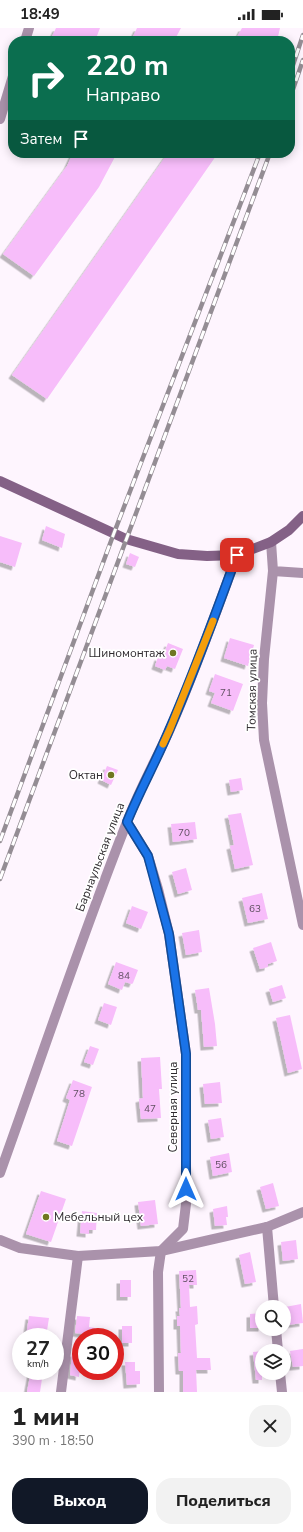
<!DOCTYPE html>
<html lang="ru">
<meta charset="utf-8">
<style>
body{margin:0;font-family:"Nunito Sans",sans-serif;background:#f2f2f2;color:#222;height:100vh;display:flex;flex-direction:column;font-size:15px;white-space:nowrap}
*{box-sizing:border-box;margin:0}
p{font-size:13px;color:#767676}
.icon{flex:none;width:22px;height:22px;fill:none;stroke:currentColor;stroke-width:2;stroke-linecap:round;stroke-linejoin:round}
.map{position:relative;height:1364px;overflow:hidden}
.drawer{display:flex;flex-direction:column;background:#fff;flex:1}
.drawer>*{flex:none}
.top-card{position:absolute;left:8px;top:8px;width:287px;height:122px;border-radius:16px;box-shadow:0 2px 10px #0003;background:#0b6e4f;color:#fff;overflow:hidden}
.tools{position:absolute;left:255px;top:1272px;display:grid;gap:8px}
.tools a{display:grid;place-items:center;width:36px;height:36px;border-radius:50%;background:#fff;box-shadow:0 2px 10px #0003;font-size:20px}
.speed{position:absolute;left:12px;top:1300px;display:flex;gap:8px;font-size:20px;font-weight:700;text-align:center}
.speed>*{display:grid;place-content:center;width:52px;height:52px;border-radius:50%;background:#fff;box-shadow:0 2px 10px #0003;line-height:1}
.speed small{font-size:10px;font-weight:400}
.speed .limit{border:6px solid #d22;background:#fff;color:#111}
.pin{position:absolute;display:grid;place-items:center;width:34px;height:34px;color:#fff;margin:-17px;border-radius:8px;box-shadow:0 2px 6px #0006}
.me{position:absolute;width:44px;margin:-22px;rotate:0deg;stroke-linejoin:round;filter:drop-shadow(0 0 3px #0008)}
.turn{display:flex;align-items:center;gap:14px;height:84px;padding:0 12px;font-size:18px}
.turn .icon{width:52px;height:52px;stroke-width:2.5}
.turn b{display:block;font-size:28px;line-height:34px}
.then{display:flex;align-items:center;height:38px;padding:0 12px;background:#0003;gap:8px;font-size:15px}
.round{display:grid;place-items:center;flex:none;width:42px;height:42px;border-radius:16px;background:#f2f2f2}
.headline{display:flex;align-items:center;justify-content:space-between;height:68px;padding:0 12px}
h1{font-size:24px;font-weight:800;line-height:30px}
.primary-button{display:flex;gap:8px;margin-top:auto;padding:8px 12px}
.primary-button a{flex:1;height:46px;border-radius:16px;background:#111827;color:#fff;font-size:16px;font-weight:800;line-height:46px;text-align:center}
.primary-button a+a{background:#f2f2f2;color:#222}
.status{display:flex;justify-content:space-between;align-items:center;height:28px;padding:0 20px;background:#fff;direction:ltr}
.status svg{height:11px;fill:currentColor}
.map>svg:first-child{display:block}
.building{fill:#f7bdfa;filter:url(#shadow)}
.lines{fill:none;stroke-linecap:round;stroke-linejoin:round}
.minor{stroke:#aa92ab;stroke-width:10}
.tertiary{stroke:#aa92ab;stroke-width:10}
.secondary{stroke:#846186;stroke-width:10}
.rail-casing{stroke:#948d94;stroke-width:4.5}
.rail{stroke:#fff;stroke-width:3;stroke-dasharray:9;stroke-linecap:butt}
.route-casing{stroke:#114b97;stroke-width:10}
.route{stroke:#1a73e8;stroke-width:7}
.slow{stroke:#f59e0b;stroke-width:7}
.poi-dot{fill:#6f7721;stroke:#fff;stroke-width:1.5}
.labels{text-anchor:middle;stroke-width:3.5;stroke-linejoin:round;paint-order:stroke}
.number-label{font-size:10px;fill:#615062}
.poi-label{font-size:12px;fill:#2f2b2f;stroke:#fff;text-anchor:end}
.street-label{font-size:12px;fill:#2f2b2f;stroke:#fff}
</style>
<div class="status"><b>18:49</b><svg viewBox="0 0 49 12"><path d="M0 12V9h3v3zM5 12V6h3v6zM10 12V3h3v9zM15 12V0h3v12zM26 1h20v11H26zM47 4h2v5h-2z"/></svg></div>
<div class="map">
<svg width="303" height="1364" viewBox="0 0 303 1364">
<defs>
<filter id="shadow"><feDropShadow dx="-3.5" dy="3.5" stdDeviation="0" flood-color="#0004"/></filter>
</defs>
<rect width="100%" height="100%" fill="#fef5fe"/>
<g class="building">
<path d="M56,0H100L95,13H50Z"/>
<path d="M137,0H181L174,13H131Z"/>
<path d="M242,0H280L277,13H235Z"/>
<path d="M73,125H117L99,159L34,248L3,226L67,138Z"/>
<path d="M168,125H218L47,371L12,347Z"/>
<path d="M46,498L65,506L62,520L42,512Z"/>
<path d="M0,508L22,515L15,539L0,534Z"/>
<path d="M130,525L139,529L135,539L126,536Z"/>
<path d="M230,610L254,617L248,638L224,630Z"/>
<path d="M168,615L183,621L175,641L167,638L165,642L155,638L158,629L162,630Z"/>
<path d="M215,646L243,656L233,683L211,675L215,665L209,663Z"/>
<path d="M107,738L118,742L111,757L101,752Z"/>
<path d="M241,750L243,762L231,764L229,752Z"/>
<path d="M241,785L253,837L235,841L230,818L234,817L228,787Z"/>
<path d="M195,794L197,811L173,814L171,796Z"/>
<path d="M186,840L192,862L178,866L172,844Z"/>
<path d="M262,865L268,891L248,895L242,870Z"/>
<path d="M132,878L148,884L141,901L126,895Z"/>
<path d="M199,902L202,924L186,927L182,905Z"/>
<path d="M271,914L277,933L268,936V939L260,941L253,920Z"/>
<path d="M116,934L138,942L133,955L132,956L125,954L122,962L108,956Z"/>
<path d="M282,957L286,970L273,974L269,961Z"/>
<path d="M209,960L215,996L217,1018L204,1019L201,982H198L195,962Z"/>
<path d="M104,975L117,979L111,997L98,992Z"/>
<path d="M290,987L302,1041L288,1045L276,990Z"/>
<path d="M90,1018L99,1021L93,1037L84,1034Z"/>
<path d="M160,1029L162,1061H159L161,1090L141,1091L139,1071L143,1070L141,1030Z"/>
<path d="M73,1052L92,1059L72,1118L57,1113L70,1072L66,1070Z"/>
<path d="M220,1054L222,1075L205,1076L203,1056Z"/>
<path d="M221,1090L224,1109L211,1111L208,1092Z"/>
<path d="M229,1125L232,1144L213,1148L210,1129Z"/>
<path d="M273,1155L279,1178L266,1181L260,1159Z"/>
<path d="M41,1163L66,1171L51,1214L26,1206Z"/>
<path d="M155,1172L158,1196L141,1198L138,1174Z"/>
<path d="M227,1178L228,1189H226L227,1197L215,1198L213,1181Z"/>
<path d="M82,1183L97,1185L96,1202H89V1206L80,1205Z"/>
<path d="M296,1212L298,1231L283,1233L281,1214Z"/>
<path d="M250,1224L256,1254L245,1256L239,1227Z"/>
<path d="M196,1242L197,1257H189L190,1279L197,1278L198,1296L195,1297L197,1330H210L211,1342H196L197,1364H183V1343H179L178,1325H181L180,1298H177V1288H180L179,1280H181L179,1243Z"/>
<rect x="120" y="1252" width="11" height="17"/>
<path d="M301,1276L303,1295L287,1297L285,1279Z"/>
<path d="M262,1285V1300H250V1286Z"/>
<path d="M29,1288L49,1290L46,1309H26Z"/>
<path d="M77,1288L90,1289L89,1299L95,1300V1309H84V1306L75,1305Z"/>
<rect x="122" y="1298" width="10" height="17"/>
<path d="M303,1321V1338L293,1339L290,1323Z"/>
<path d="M262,1323V1352H256L253,1324Z"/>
<path d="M72,1325L81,1326L79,1349L70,1347Z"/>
<path d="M125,1334H135V1343H140V1356L127,1357Z"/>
<path d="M31,1343L43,1344L40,1364H27Z"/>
</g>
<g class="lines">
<g class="minor">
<path d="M25,13L29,0"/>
<path d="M0,91L13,48"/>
<path d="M271,514L273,543L303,545"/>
<path d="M273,543L264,631L262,675L264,712L303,897"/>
<path d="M127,794L148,828L158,861L169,906L186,1026V1176L183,1201L161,1223L158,1244L159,1364"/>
<path d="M267,1199L274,1279"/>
<path d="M0,1212L20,1220L78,1228L161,1223L267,1199L303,1184"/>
<path d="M276,1301L278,1323"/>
<path d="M280,1345L282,1364"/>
<path d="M61,1364L78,1228"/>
</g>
<path class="tertiary" d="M0,1145C42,1028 81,910 127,794C139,762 156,732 170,701C195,644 216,585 237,527"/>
<path class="secondary" d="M0,453L126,511L178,526L207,528L237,527L271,514L289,502L303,488"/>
<g class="rail-casing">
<g id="rail">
<path d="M290,46L303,7"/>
<path d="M290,70L303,32"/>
<path d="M0,813L114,505L260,125"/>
<path d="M0,851L270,125"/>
</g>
</g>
<use href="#rail" class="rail"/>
</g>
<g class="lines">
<g class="route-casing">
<path id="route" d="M186,1161V1026L169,906L148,828L127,794C140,762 157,732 170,700C195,643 216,585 237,527"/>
</g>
<use href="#route" class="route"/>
<path class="slow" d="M163,716L170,701L213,593"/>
</g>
<g class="poi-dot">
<circle cx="173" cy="625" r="4"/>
<circle cx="111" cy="747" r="4"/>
<circle cx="46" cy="1189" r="4"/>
</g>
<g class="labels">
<g class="number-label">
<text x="226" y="668">71</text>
<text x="184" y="808">70</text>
<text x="255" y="884">63</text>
<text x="124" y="951">84</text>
<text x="79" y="1069">78</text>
<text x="150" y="1084">47</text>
<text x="221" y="1140">56</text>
<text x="188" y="1254">52</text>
</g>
<g class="poi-label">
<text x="165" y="629">Шиномонтаж</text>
<text x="103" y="751">Октан</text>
<text x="54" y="1193" text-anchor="start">Мебельный цех</text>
</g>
<g class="street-label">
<text transform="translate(252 662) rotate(-89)" y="4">Томская улица</text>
<text transform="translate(100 829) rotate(-69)" y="4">Барнаульская улица</text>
<text transform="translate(173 1079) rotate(-90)" y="4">Северная улица</text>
</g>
</g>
</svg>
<div class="tools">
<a><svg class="icon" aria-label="search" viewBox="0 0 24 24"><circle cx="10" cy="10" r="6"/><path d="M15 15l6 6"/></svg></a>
<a><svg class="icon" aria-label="layers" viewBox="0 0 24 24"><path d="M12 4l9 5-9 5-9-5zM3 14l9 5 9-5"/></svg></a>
</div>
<div class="speed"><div>27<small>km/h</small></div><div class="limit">30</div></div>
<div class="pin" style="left:237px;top:527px;background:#d93025"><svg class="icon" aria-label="arrive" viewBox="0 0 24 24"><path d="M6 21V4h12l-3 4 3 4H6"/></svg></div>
<svg class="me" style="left:186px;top:1161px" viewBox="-20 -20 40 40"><path d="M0-17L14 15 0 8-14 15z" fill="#1a73e8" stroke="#fff" stroke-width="4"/></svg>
<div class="top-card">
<div class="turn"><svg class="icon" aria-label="right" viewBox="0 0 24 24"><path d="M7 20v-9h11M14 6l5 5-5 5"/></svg><div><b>220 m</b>Направо</div></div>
<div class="then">Затем<svg class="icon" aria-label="arrive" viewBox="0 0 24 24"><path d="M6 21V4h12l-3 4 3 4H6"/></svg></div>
</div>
</div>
<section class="drawer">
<div class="headline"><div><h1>1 мин</h1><p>390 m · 18:50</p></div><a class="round"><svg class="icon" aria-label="close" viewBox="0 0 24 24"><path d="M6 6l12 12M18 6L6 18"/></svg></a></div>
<div class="primary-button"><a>Выход</a><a>Поделиться</a></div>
</section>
